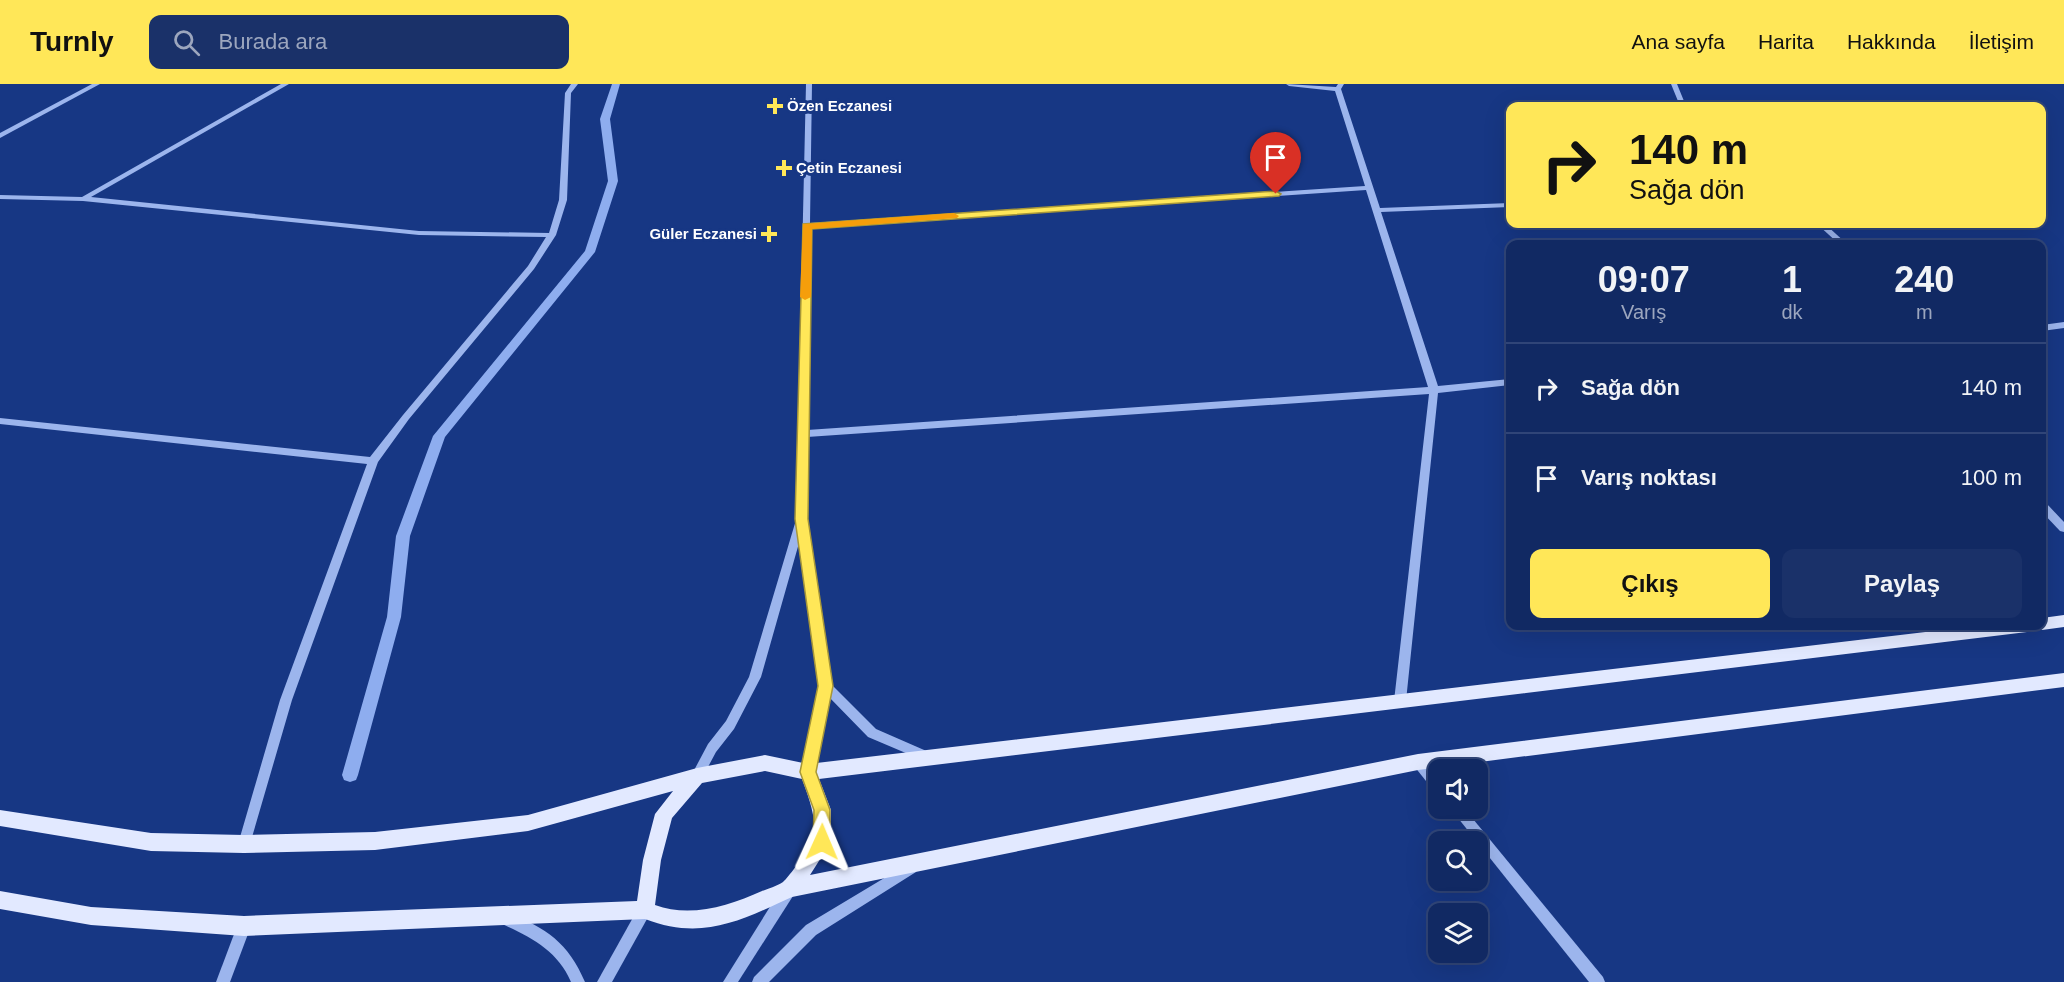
<!DOCTYPE html>
<html lang="tr">
<meta charset="utf-8">
<style>
body{margin:0;font-family:Helvetica,sans-serif;background:#1a3169;color:#f1f3f6;height:100vh;display:flex;flex-direction:column;font-size:22px;white-space:nowrap}
*{box-sizing:border-box;margin:0}
p{font-size:20px;color:#9ca6be}
.icon{flex:none;width:33px;height:33px;fill:none;stroke:currentColor;stroke-width:2;stroke-linecap:round;stroke-linejoin:round}
.map{position:relative;flex:1;overflow:hidden}
.side{position:absolute;left:1506px;top:156px;width:540px;height:390px;display:flex;flex-direction:column;background:#112963;border-radius:12px;box-shadow:0 6px 24px #0002,0 0 0 2px #304578}
.side>*{flex:none}
.hud{position:absolute;left:1506px;top:18px;width:540px;height:126px;border-radius:12px;box-shadow:0 6px 24px #0002,0 0 0 2px #304578;background:#ffe758;color:#111;overflow:hidden}
.fabs{position:absolute;left:1428px;top:675px;display:grid;gap:12px}
.fabs a{display:grid;place-items:center;width:60px;height:60px;border-radius:12px;background:#112963;box-shadow:0 6px 24px #0002,0 0 0 2px #304578;font-size:30px}
.pin{position:absolute;display:grid;place-items:center;width:51px;height:51px;color:#fff;margin:-62px -26px;border-radius:50% 50% 50% 0;rotate:-45deg;box-shadow:0 0 6px #0007}
.pin .icon{rotate:45deg}
.me{position:absolute;width:66px;margin:-33px;rotate:1deg;stroke-linejoin:round;filter:drop-shadow(0 0 4px #0008)}
.turn{display:flex;align-items:center;gap:21px;height:126px;padding:0 24px;font-size:27px}
.turn .icon{width:78px;height:78px;stroke-width:2.5}
.turn b{display:block;font-size:42px;line-height:51px}
.eta{display:flex;justify-content:space-evenly;align-items:center;height:102px;text-align:center}
.eta b{font-size:36px;font-weight:700;line-height:42px}
.action{display:flex;gap:12px;margin-top:auto;padding:12px 24px}
.action a{flex:1;height:69px;border-radius:12px;background:#ffe758;color:#111;font-size:24px;font-weight:700;line-height:69px;text-align:center}
.action a+a{background:#1a3169;color:#f1f3f6}
ul{padding:0;list-style:none}
li{display:flex;align-items:center;gap:18px;height:90px;padding:0 24px;border-top:2px solid #304578}
li div{flex:1}
li b{display:block;font-size:22px}
li em{font-style:normal}
header{display:flex;align-items:center;gap:36px;box-sizing:border-box;height:84px;padding:0 30px;background:#ffe758;color:#111}
header strong{font-size:28px}
nav{display:flex;gap:33px;margin-inline-start:auto;font-size:21px}
.search{width:420px;height:54px;background:#1a3169;display:flex;align-items:center;gap:15px;box-sizing:border-box;padding:0 21px;border-radius:12px;color:#9ca6be;font-size:22px}
.map>svg:first-child{display:block}
.lines{fill:none;stroke-linecap:round;stroke-linejoin:round}
.stream{fill:#8eadef;fill-rule:evenodd}
.minor{fill:#9cb5ed;fill-rule:evenodd}
.major{fill:#e2e9ff;fill-rule:evenodd}
.route{fill:#ffe758;stroke:#a69639;stroke-width:1.5}
.slow{fill:#f59e0b}
.poi-dot{fill:#ffe758;stroke:#173784;stroke-width:2}
.labels{text-anchor:middle;stroke-width:6;stroke-linejoin:round;paint-order:stroke}
.far-poi-label{font-size:15px;font-weight:bold;fill:#fff;stroke:#173784;text-anchor:start}
</style>
<header>
<strong>Turnly</strong>
<div class="search"><svg class="icon" aria-label="search" viewBox="0 0 24 24"><circle cx="10" cy="10" r="6"/><path d="M15 15l6 6"/></svg>Burada ara</div>
<nav><a>Ana sayfa</a><a>Harita</a><a>Hakkında</a><a>İletişim</a></nav>
</header>
<div class="map">
<svg width="2064" height="898" viewBox="0 0 2064 898">
<rect width="100%" height="100%" fill="#173784"/>
<g class="lines">
<path class="stream" d="M612,0H620L610,35L618,97L595,168L445,353L410,452L401,533L358,691L356,696L350,698L344,696L342,691L387,533L396,452L433,352L585,167L608,97L600,35Z"/>
<g class="minor">
<path d="M92,0H100L0,54V49Z"/>
<path d="M281,0H289L91,113L419,147L549,149L559,116L565,9L571,0H578L571,9L567,116L556,151L534,185L409,335L378,378L292,616L250,760L249,764L244,766L239,764L238,760L280,616L367,380L0,340V334L370,373L403,331L528,182L546,153L419,151L83,117L0,115V111L82,113Z"/>
<path d="M806,0H812L810,139L1365,102L1335,7L1289,2L1286,0L1336,3L1338,0H1344L1341,5L1380,124L1510,119V123L1381,128L1438,302L1510,295V301L1438,309L1406,617L1404,621L1400,622L1396,621L1394,617L1429,310L807,353L806,435L831,600L876,645L931,669L933,673L931,677L927,678L868,653L829,613L814,688L812,692L808,694L804,692L802,688L819,602L799,459L761,593L734,645L716,668L701,696L697,698L693,696L691,692L708,660L726,637L749,593L796,436ZM1366,106L1428,303L807,346L810,144Z"/>
<path d="M1671,0H1677L1686,22H1680Z"/>
<path d="M1817,140H1825L1847,160H1839Z"/>
<path d="M2064,238V244L2042,247V241Z"/>
<path d="M2042,418L2046,419L2064,438V448L2060,447L2042,428Z"/>
<path d="M1418,673C1432,679 1438,694 1438,708L1434,707L1414,682L1412,678L1414,674Z"/>
<path d="M1450,724H1464L1603,893L1605,898H1589Z"/>
<path d="M911,778L916,780L918,784L916,788L816,851L769,898H752L754,893L806,841Z"/>
<path d="M788,801L793,802L795,807L793,812L738,898H723L783,802Z"/>
<path d="M645,819L650,821L652,826L612,898H597L640,821Z"/>
<path d="M507,828C546,844 568,858 585,898H571C558,867 531,853 502,840L500,835L502,830Z"/>
<path d="M244,835L249,837L251,842L230,898H216L239,837Z"/>
</g>
<path class="major" d="M2064,531V543L2042,546L2035,542L2033,547L2027,548L819,695L831,726V758L810,791L1418,670L2064,589V603L1418,686L792,813C740,837 702,857 645,835L244,852L91,841L0,825V807L91,823L244,832L637,817L643,776L655,730L673,707L528,747L375,766L244,769L151,767L0,742V726L151,749L244,751L375,748L528,731L697,684L765,671L808,680L1976,542H2042V534ZM765,687L802,695C808,711 819,739 812,757C809,765 789,793 783,798C777,802 768,805 762,807C729,822 690,834 655,821L661,776L672,734L702,699Z"/>
</g>
<path class="route" d="M1276,107L1281,110L1279,112L812,145L808,435L833,602L816,688L830,726V758L828,763L822,766L816,763L813,758L814,726L800,688L818,602L795,435L803,140Z"/>
<path class="slow" d="M954,129L959,132L957,134L812,145L811,213L805,216L800,213L803,140Z"/>
<g class="poi-dot">
<path d="M772 13h6v6h6v6h-6v6h-6v-6h-6v-6h6z"/>
<path d="M781 75h6v6h6v6h-6v6h-6v-6h-6v-6h6z"/>
<path d="M766 141h6v6h6v6h-6v6h-6v-6h-6v-6h6z"/>
</g>
<g class="labels">
<g class="far-poi-label">
<text x="787" y="27">Özen Eczanesi</text>
<text x="796" y="89">Çetin Eczanesi</text>
<text x="757" y="155" text-anchor="end">Güler Eczanesi</text>
</g>
</g>
</svg>
<div class="fabs">
<a><svg class="icon" aria-label="sound" viewBox="0 0 24 24"><path d="M4 9h4l5-4v14l-5-4H4zM17 9q2 3 0 6"/></svg></a>
<a><svg class="icon" aria-label="search" viewBox="0 0 24 24"><circle cx="10" cy="10" r="6"/><path d="M15 15l6 6"/></svg></a>
<a><svg class="icon" aria-label="layers" viewBox="0 0 24 24"><path d="M12 4l9 5-9 5-9-5zM3 14l9 5 9-5"/></svg></a>
</div>
<div class="pin" style="left:1276px;top:110px;background:#d93025"><svg class="icon" aria-label="arrive" viewBox="0 0 24 24"><path d="M6 21V4h12l-3 4 3 4H6"/></svg></div>
<svg class="me" style="left:822px;top:758px" viewBox="-20 -20 40 40"><path d="M0-17L14 15 0 8-14 15z" fill="#ffe758" stroke="#fff" stroke-width="4"/></svg>
<div class="hud">
<div class="turn"><svg class="icon" aria-label="right" viewBox="0 0 24 24"><path d="M7 20v-9h11M14 6l5 5-5 5"/></svg><div><b>140 m</b>Sağa dön</div></div>
</div>
<section class="side">
<div class="eta">
<div><b>09:07</b><p>Varış</p></div>
<div><b>1</b><p>dk</p></div>
<div><b>240</b><p>m</p></div>
</div>
<ul>
<li><svg class="icon" aria-label="right" viewBox="0 0 24 24"><path d="M7 20v-9h11M14 6l5 5-5 5"/></svg><div><b>Sağa dön</b></div><em>140 m</em></li>
<li><svg class="icon" aria-label="arrive" viewBox="0 0 24 24"><path d="M6 21V4h12l-3 4 3 4H6"/></svg><div><b>Varış noktası</b></div><em>100 m</em></li>
</ul>
<div class="action"><a>Çıkış</a><a>Paylaş</a></div>
</section>
</div>
